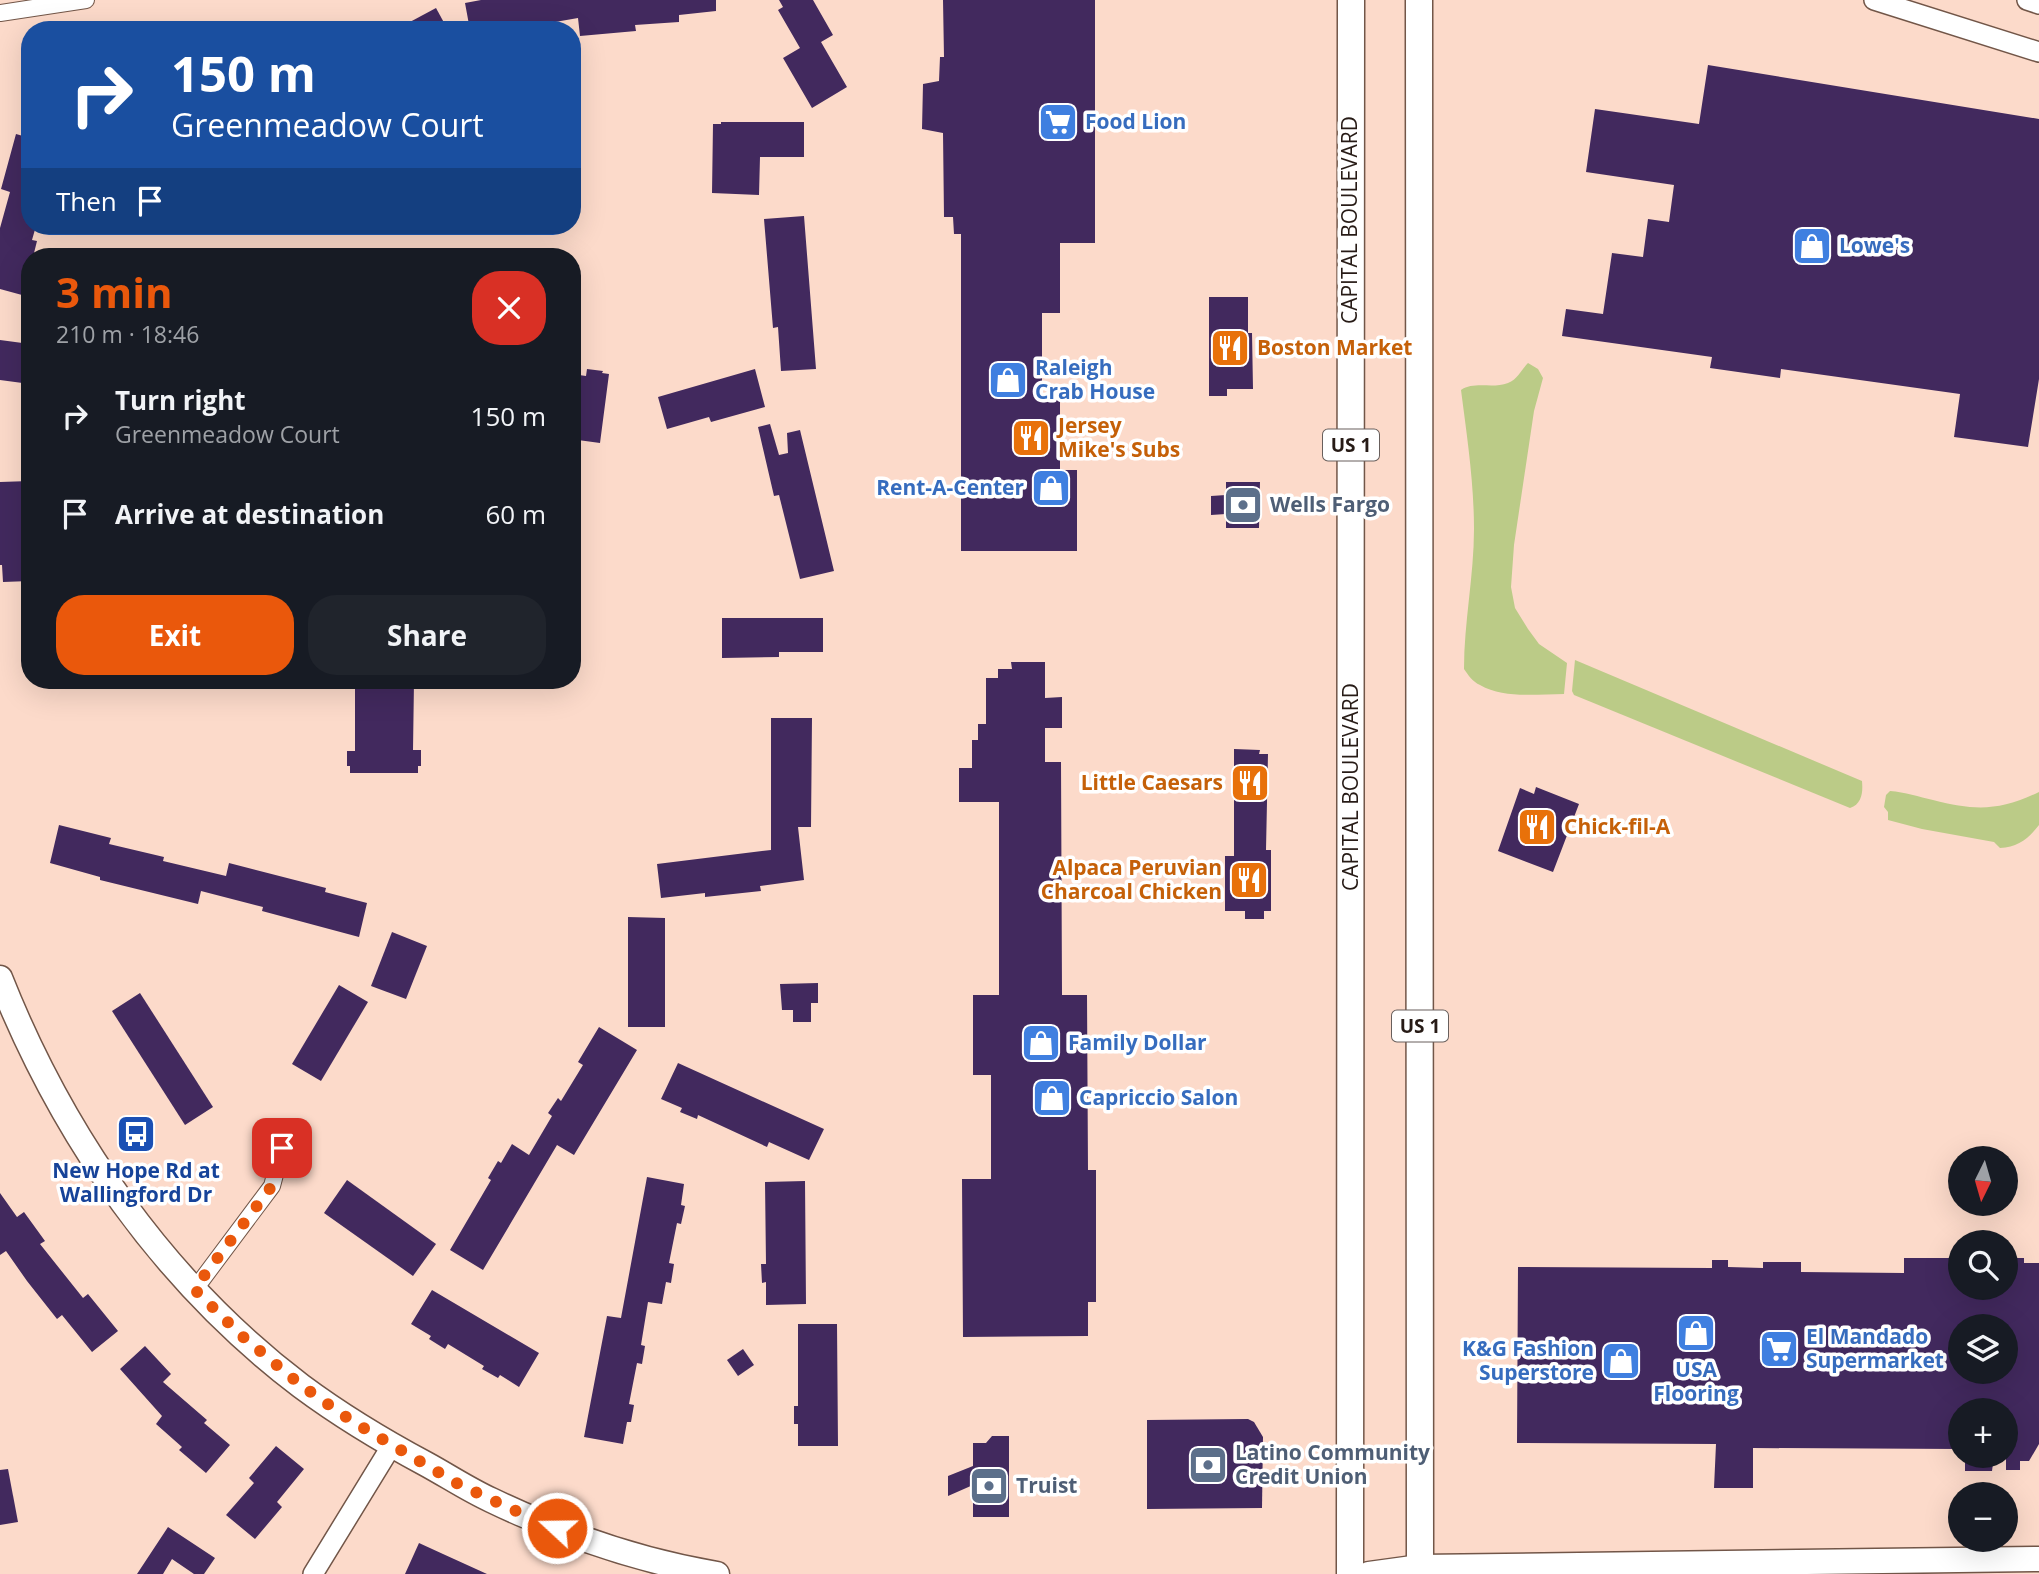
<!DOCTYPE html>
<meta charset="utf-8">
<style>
body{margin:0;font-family:"Open Sans",sans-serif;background:#20242c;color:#f1f3f6;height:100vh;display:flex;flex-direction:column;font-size:26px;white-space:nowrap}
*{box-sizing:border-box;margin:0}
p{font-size:23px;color:#9ea1a6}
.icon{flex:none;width:38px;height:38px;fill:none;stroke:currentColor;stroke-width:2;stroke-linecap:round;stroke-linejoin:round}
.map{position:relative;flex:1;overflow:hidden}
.sheet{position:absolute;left:21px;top:248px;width:560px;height:441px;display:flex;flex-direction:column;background:#171b24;border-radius:28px;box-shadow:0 7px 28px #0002}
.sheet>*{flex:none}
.top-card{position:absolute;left:21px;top:21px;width:560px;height:214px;border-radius:28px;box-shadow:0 7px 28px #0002;background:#1a4fa0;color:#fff;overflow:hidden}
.needle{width:46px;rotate:185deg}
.tools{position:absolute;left:1948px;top:1146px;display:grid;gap:14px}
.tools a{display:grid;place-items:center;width:70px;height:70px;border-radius:50%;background:#171b24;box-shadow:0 7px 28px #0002;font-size:35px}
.pin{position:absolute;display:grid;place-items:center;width:60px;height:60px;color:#fff;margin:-30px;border-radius:14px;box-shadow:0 4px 10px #0006}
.me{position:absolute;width:77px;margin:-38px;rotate:291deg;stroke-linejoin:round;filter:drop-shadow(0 0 5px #0008)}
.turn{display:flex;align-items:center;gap:24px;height:147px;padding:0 35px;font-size:32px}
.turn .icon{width:91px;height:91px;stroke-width:2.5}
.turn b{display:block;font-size:49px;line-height:60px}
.then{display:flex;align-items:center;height:66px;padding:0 35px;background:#0003;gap:14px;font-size:26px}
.round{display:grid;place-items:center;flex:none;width:74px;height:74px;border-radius:28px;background:#20242c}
.overview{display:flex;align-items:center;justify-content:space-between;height:119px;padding:0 35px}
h1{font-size:42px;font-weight:700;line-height:52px;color:#ea580c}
.button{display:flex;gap:14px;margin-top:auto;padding:14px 35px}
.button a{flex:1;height:80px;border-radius:28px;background:#ea580c;color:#fff;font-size:28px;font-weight:700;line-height:80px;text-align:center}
.button a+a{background:#20242c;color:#f1f3f6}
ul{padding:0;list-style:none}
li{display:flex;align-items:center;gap:21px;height:98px;padding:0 35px}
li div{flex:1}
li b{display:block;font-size:26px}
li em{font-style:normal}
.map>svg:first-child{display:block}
.green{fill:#bbcb87}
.building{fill:#42295e;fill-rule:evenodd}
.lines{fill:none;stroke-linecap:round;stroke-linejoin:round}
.minor-casing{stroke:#725648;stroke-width:18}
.tertiary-casing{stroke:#725648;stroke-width:22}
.primary-casing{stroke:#725648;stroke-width:27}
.trunk-casing{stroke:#725648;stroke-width:29}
.minor{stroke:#fff;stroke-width:16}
.tertiary{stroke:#fff;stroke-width:19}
.primary{stroke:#fff;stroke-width:24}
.trunk{stroke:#fff;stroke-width:26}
.route{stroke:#ea580c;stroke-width:12;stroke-dasharray:0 21.6}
.labels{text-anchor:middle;stroke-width:7;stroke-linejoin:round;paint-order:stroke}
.shield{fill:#fff;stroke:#685f5c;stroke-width:2}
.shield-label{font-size:19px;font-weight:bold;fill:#271b16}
.shop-label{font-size:21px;font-weight:bold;fill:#366cbe;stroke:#fff;text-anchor:start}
.street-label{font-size:21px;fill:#271b16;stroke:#fff}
.food-label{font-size:21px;font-weight:bold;fill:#c56008;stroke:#fff;text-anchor:start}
.service-label{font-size:21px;font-weight:bold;fill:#4e5e75;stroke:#fff;text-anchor:start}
.transit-label{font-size:21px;font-weight:bold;fill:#164399;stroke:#fff}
</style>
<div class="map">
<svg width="2039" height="1574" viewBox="0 0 2039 1574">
<rect width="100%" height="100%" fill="#fcdaca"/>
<g class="green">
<path d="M1528,363L1538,369L1543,378L1534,411L1514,545L1511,587L1515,608L1528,629L1539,644L1567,663L1564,694C1537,694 1504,699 1480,685C1473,682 1468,675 1464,669C1464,622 1474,576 1474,529C1474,483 1467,436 1461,390C1474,381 1493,389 1508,383C1518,379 1521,370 1528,363Z"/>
<path d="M1575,660L1862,781C1863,792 1862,804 1850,808L1574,695L1572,691Z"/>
<path d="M1890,791C1905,792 1919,797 1933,800C1976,811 1999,811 2039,792V825C2028,839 2018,847 2000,848L1994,842L1922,829L1888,820V812L1884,807L1886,795Z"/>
</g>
<g class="building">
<path d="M481,0H716V11L679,15V22L635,25L636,31L580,36L578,18L509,30H470L465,3Z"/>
<path d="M779,0H813L833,35L821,42L847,87L812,108L783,58L800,48L778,10L783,7Z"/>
<path d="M943,0H1095V243H1060V313H1042V400H1060V470H1077V551H961V234H954L953,217H944L943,133L922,129L923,84L939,81L940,57H944Z"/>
<path d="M436,8L448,30H395Z"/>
<path d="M1708,65L2039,119V379L2028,447L1954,437L1960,394L1781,369L1780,378L1710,368L1712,357L1562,336L1566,309L1603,314L1612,253L1643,257L1648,219L1669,222L1674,185L1586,172L1595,109L1699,124Z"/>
<path d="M721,122H804V157H760L759,195L712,193L713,124H721Z"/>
<path d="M16,134L30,138V226H36L32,240L37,241L33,257H30V268L22,295L0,289V228L10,192L1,189Z"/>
<path d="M804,216L816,369L781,371L778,327L773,328L764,219Z"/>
<path d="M1209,297H1248V333H1252L1253,389H1227V396H1209Z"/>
<path d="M0,340L30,344V384L0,380Z"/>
<path d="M587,369L603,371L602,373L609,374L600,443L578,440L579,434L572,433V374L586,376Z"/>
<path d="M755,369L765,407L711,422L709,417L667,429L658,397Z"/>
<path d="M770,424L779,455L788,453L787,433L800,430L834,571L800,579L779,495L774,496L758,427Z"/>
<path d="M30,481V581L3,582L2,565H0V482Z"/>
<path d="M1226,482H1260L1259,528H1226V514L1211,515V496L1226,495Z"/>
<path d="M722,618H823V652H779V657L722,658Z"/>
<path d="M1011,662H1045V698L1062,697V728H1045V762H1061L1062,995H1087L1088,1170H1096V1302H1088V1336L963,1337L962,1179H991V1075H973V995H999V802H959V768H972V740H978V724H986V678H998V669H1012Z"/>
<path d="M355,681H414L413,750H421V766H418V773H350V766H347V751H355Z"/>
<path d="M771,718H812L811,827H798L804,880L760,886L761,891L705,897V893L661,898L657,864L771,850Z"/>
<path d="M1234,749L1260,750L1259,754H1268L1266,850H1271V911H1264V919H1245V911H1225V856H1234Z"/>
<path d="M1536,787L1579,804L1553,872L1498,851L1520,788L1534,794Z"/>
<path d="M59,825L111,838L109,844L164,857L163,861L226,876L229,863L326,888L325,892L367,903L359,937L262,911L263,907L201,891L198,904L100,880V877L50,863Z"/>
<path d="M628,917L665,918V1027H628Z"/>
<path d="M392,932L427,946L406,999L371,986Z"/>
<path d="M818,983V1003H811V1022H793V1010H782L780,984Z"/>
<path d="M339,985L368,1002L321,1081L292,1064Z"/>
<path d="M140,993L213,1107L185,1125L112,1011Z"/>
<path d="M599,1027L637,1050L574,1155L557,1145L483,1270L450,1250L491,1180L488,1178L498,1161L501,1163L512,1144L529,1155L552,1116L548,1113L558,1098L561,1101L583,1065L578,1062Z"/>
<path d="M678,1063L824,1129L809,1160L769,1142L767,1147L698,1115L697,1119L680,1112L682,1108L661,1099Z"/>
<path d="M647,1177L684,1184L681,1205L685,1206L681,1224L677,1223L669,1263L674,1264L671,1283L666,1282L662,1304L648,1302L641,1345L645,1346L642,1364L637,1363L629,1404L634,1405L631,1422H627L623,1444L584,1437L607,1316L621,1318Z"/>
<path d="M347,1180L436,1244L413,1276L324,1213Z"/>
<path d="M805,1181L806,1304L766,1305V1282L762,1283L761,1264H766L765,1182Z"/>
<path d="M0,1193L17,1217L24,1212L45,1241L40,1244L83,1298L88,1294L118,1331L92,1352L62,1315L57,1319L27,1281L6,1251L0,1255Z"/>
<path d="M1904,1258H1960V1288H2006V1258H2024V1263H2039V1444L2029,1461H2020V1470H2006V1410H1960V1449L1753,1448V1488H1714L1716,1444L1517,1443L1518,1267L1712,1268V1260H1728V1267L1763,1268V1262H1801V1272L1904,1273ZM1960,1326H2006V1372H1960Z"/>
<path d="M432,1290L539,1353L519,1387L500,1375L498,1378L482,1369L484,1366L448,1344L445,1349L429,1339L431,1336L411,1324Z"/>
<path d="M798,1324H837L838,1446H798V1424H794V1406H798Z"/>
<path d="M145,1346L171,1374L163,1382L207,1420L204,1423L230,1445L206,1473L179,1450L182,1447L156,1424L162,1416L120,1369Z"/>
<path d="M743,1349L754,1365L738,1376L727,1360Z"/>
<path d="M1248,1419L1254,1422L1263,1437L1262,1508L1147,1509V1420Z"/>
<path d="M992,1436H1009V1517H973V1485L948,1496V1476L973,1466V1443H986Z"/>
<path d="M276,1446L304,1469L277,1502L282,1507L255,1539L226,1515L254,1483L249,1478Z"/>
<path d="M1965,1456H1994L1992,1471H1965Z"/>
<path d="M8,1469L18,1522L0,1525V1470Z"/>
<path d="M168,1527L215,1558L204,1574H194L172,1559L163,1574H137Z"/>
<path d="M419,1543L443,1554L487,1574H405Z"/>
</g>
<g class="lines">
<g class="minor-casing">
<g id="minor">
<path d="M0,13L86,0"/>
<path d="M195,1289L272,1186L282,1148"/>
</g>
</g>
<g class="tertiary-casing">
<g id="tertiary">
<path d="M1874,0L2039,52"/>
<path d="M2027,0L2039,4"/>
<path d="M313,1574L392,1445"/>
</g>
</g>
<g class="primary-casing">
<g id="primary">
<path d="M0,978C63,1137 164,1282 301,1386C340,1415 383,1441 426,1464C448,1476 469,1490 491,1500C562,1534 639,1561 717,1574"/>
<path d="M1369,1574L1420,1567L2039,1559"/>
</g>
</g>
<g class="trunk-casing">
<g id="trunk">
<path d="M1419,0L1420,1574"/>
<path d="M1350,1574L1351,0"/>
</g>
</g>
<use href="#minor" class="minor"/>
<use href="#tertiary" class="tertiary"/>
<use href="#primary" class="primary"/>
<use href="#trunk" class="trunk"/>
</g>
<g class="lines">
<path class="route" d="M282,1148L272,1186L194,1289L242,1336L302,1386L352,1421L460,1485L531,1518L557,1528"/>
</g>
<defs>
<g id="supermarket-square" transform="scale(2.0125)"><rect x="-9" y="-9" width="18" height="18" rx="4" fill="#3f7fe0" stroke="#fff"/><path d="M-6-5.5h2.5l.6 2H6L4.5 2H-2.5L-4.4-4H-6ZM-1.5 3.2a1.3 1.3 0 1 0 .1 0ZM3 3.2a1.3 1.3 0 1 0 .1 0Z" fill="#fff"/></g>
<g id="shop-square" transform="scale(2.0125)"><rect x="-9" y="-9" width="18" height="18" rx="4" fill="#3f7fe0" stroke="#fff"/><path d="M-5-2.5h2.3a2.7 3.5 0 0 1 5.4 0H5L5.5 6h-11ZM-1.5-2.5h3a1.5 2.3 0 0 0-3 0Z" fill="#fff"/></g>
<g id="restaurant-square" transform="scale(2.0125)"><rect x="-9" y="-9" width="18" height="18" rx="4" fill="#e8710a" stroke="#fff"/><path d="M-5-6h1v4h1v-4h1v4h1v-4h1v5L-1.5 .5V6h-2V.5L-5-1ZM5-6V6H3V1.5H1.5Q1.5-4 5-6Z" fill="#fff"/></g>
<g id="bank-square" transform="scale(2.0125)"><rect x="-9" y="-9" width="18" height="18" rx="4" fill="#5c6f8a" stroke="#fff"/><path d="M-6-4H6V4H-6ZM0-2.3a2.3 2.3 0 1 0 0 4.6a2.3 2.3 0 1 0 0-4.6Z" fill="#fff"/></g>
<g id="bus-square" transform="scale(2.0125)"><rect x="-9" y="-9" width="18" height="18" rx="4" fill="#1a4fb4" stroke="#fff"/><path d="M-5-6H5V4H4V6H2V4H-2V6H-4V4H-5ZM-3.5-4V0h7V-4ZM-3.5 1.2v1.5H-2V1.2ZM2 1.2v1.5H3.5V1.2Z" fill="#fff"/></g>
</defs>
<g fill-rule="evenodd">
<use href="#supermarket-square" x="1058" y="122"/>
<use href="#shop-square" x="1812" y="246"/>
<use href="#restaurant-square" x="1230" y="348"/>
<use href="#shop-square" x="1008" y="380"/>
<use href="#restaurant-square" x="1031" y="438"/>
<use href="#shop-square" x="1051" y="488"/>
<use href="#bank-square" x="1243" y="505"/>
<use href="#restaurant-square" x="1250" y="783"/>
<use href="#restaurant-square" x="1537" y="827"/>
<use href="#restaurant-square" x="1249" y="880"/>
<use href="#shop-square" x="1041" y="1043"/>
<use href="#shop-square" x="1052" y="1098"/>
<use href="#bus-square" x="136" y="1134"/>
<use href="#shop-square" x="1696" y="1333"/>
<use href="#supermarket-square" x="1779" y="1349"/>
<use href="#shop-square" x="1621" y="1361"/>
<use href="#bank-square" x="1208" y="1465"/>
<use href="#bank-square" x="989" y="1486"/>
</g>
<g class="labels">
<g class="shield">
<rect x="1323" y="429.5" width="56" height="31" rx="5"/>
<rect x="1392" y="1010.5" width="56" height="31" rx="5"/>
</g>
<g class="shield-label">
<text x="1351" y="452">US 1</text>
<text x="1420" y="1033">US 1</text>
</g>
<g class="shop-label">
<text x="1085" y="129">Food Lion</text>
<text x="1839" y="253">Lowe's</text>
<text x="1035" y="375">Raleigh<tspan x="1035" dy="24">Crab House</tspan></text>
<text x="1024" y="495" text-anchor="end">Rent-A-Center</text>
<text x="1068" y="1050">Family Dollar</text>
<text x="1079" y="1105">Capriccio Salon</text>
<text x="1806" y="1344">El Mandado<tspan x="1806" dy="24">Supermarket</tspan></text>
<text x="1594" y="1356" text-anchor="end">K&amp;G Fashion<tspan x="1594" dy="24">Superstore</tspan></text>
<text x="1696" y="1377" text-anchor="middle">USA<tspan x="1696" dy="24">Flooring</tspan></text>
</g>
<g class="street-label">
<text transform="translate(1350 220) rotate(-90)" y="7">CAPITAL BOULEVARD</text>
<text transform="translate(1351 787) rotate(-90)" y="7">CAPITAL BOULEVARD</text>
</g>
<g class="food-label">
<text x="1257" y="355">Boston Market</text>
<text x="1058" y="433">Jersey<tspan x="1058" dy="24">Mike's Subs</tspan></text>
<text x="1223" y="790" text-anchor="end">Little Caesars</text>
<text x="1564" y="834">Chick-fil-A</text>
<text x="1222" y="875" text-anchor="end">Alpaca Peruvian<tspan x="1222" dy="24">Charcoal Chicken</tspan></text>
</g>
<g class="service-label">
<text x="1270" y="512">Wells Fargo</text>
<text x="1235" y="1460">Latino Community<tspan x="1235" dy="24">Credit Union</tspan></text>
<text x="1016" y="1493">Truist</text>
</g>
<g class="transit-label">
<text x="136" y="1178">New Hope Rd at<tspan x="136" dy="24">Wallingford Dr</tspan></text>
</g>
</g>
</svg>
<div class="tools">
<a><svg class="needle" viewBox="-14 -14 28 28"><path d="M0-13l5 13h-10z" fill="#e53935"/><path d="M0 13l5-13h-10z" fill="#9ea1a6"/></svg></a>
<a><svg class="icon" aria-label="search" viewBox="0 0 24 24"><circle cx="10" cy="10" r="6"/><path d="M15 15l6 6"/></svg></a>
<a><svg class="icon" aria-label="layers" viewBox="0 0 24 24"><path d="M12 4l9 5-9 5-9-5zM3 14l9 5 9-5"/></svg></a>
<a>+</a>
<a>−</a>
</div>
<div class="pin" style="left:282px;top:1148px;background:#d93025"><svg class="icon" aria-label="arrive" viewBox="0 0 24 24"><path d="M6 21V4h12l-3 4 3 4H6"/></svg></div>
<svg class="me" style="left:557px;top:1528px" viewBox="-20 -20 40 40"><circle r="17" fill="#ea580c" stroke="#fff" stroke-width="3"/><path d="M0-11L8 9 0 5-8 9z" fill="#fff"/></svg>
<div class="top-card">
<div class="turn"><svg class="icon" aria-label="right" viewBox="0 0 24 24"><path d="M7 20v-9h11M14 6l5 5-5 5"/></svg><div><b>150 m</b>Greenmeadow Court</div></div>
<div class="then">Then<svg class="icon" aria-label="arrive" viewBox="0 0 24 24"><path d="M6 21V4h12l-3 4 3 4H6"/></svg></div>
</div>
<section class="sheet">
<div class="overview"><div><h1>3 min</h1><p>210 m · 18:46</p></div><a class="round" style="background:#d93025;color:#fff"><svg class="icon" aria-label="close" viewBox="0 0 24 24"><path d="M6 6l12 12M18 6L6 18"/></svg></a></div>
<ul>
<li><svg class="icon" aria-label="right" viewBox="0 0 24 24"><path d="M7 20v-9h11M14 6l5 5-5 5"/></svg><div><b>Turn right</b><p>Greenmeadow Court</p></div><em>150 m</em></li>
<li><svg class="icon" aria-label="arrive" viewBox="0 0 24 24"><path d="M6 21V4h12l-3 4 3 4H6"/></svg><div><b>Arrive at destination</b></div><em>60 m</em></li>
</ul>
<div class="button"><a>Exit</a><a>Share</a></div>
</section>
</div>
